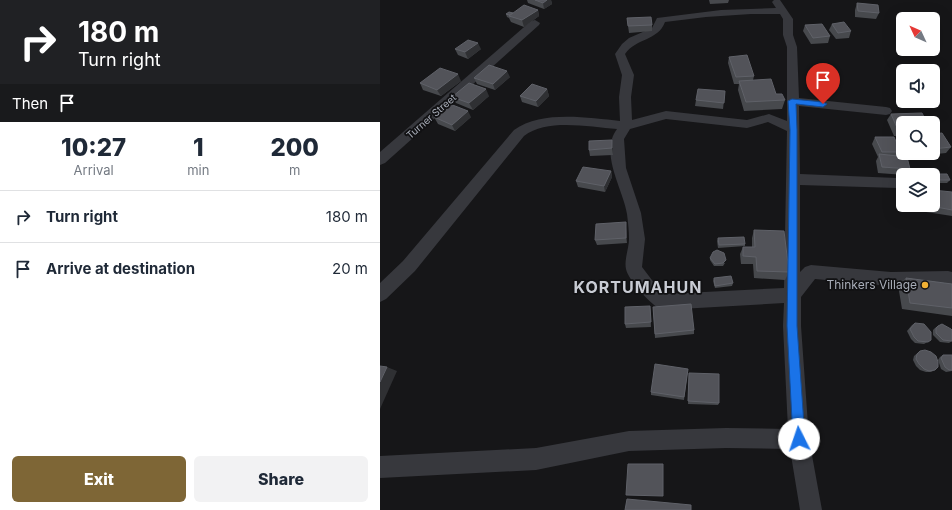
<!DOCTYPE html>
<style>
body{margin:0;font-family:Inter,sans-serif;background:#f2f2f3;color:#1f2937;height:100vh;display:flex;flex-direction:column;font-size:15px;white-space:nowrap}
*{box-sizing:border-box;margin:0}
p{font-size:13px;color:#747a83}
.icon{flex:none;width:22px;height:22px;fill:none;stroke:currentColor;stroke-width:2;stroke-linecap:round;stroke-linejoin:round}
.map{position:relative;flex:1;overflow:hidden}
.drawer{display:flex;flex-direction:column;background:#fff;width:380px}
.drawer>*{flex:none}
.hud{background:#202124;color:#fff;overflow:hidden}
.needle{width:26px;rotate:314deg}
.fabs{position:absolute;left:516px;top:12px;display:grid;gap:8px}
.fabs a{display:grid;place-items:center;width:44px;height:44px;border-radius:6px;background:#fff;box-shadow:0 4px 16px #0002;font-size:20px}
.pin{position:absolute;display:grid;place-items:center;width:34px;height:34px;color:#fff;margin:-41px -17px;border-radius:50% 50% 50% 0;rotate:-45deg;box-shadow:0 0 4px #0007}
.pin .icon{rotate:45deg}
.me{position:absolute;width:44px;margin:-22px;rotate:356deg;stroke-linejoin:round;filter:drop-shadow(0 0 3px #0008)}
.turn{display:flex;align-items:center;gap:14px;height:84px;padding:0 12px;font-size:18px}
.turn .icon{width:52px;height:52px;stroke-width:2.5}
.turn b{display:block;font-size:28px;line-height:34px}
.then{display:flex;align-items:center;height:38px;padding:0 12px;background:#0003;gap:8px;font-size:15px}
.eta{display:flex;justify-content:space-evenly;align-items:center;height:68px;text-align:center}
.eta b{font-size:24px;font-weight:800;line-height:28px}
.cta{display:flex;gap:8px;margin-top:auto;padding:8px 12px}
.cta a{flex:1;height:46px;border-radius:6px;background:#7e6636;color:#fff;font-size:16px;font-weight:800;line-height:46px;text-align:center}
.cta a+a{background:#f2f2f3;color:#1f2937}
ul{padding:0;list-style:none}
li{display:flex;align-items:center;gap:12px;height:52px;padding:0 12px;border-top:1px solid #e0e1e3}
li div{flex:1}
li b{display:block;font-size:15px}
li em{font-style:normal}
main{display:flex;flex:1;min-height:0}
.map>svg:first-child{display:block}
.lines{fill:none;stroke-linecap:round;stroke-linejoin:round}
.minor{fill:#37383d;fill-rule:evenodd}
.wall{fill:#47494d}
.shaded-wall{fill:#2f3033}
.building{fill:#525359;stroke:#5f6168}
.route{fill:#1a73e8;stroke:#114b97}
.poi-dot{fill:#f2b134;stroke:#111113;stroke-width:1.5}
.labels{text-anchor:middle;stroke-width:3.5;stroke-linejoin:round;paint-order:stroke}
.far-street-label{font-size:10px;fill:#a8adb8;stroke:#111113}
.poi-label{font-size:12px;fill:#a8adb8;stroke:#111113;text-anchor:end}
.district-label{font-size:16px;font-weight:bold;letter-spacing:1px;fill:#c9ccd4;stroke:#111113}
</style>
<main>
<section class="drawer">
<div class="hud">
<div class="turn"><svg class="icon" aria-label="right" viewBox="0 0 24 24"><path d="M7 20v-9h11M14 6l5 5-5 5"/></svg><div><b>180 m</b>Turn right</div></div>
<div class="then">Then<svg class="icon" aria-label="arrive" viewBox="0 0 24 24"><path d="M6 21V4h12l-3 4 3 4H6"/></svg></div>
</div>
<div class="eta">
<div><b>10:27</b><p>Arrival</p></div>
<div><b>1</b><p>min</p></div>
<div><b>200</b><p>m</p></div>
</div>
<ul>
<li><svg class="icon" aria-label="right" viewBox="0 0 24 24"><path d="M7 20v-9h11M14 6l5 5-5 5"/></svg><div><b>Turn right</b></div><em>180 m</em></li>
<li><svg class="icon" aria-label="arrive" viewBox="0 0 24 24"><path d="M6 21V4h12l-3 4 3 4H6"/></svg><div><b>Arrive at destination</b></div><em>20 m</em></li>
</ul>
<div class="cta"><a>Exit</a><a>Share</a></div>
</section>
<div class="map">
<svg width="572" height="510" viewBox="0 0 572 510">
<rect width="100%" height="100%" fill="#161618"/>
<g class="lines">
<g class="minor">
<path d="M394,0H400L413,19V35L417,47L419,98L506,107L510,108L512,111L510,114L506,115L419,106L420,174L517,178L523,181L522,187L517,188L420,185V272L425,267L431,265L511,272L568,271L572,272V284L568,285L511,286L435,279L421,297V326L429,439L442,510H420L410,449L346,448L249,451L156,470L0,478V456L156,448L249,431L346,428L408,429L403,326L404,303L282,310C272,306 248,280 246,269C244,260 249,248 249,239C249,231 248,222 247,214C243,189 219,153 237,129C209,127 167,118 144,136L35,271L6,299L0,302V283L23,261L134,130C162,110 208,118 240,121L239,97L242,75L235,54L242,44L249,38L272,28L277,18L341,10L396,8L392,2ZM371,14H400L403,19V35L407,47V121L389,114L367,120L286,111L252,120L251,97L254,75L245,54C256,38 278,41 285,22L326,17ZM286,119L367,128L388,122L407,131L404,288L285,294L278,288L262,267L265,239L261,213L246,168L244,139L250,129Z"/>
<path d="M155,20L160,23L159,25L5,163L0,165V152L151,21Z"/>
</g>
</g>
<g class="wall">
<path d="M147,0H171L172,4L164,9L148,3Z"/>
<path d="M329,0H349L348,3L330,4Z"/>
<path d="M477,3L499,13L496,19L475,17V10Z"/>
<path d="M158,10L159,16L144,27L131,22L129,18L127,17L126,14Z"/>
<path d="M247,18L272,25V31L249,33Z"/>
<path d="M452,24L471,31L469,38L456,39L449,30Z"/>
<path d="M425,25L450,36L448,43L431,44L423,31Z"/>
<path d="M75,49H101L88,59L78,55Z"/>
<path d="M349,57L374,76L373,80L405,100L402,109L364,111L358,90L359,84H354L348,63Z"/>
<path d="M130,77L115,90L97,84L94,78Z"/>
<path d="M81,81L61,96L43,90L40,83Z"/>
<path d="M167,89L169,96L158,107L142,102L140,96Z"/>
<path d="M345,91L343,109L315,106L316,100Z"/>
<path d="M109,96L93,110L76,103L72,97Z"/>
<path d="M511,114L523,123V136H514L507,120Z"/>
<path d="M54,117H91L75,131L58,124Z"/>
<path d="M553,134L571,147L566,153L547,155L546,153H553Z"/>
<path d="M495,137L521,152L519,156L530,169L525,175L498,173L496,161L498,157L492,144Z"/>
<path d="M233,146V155L210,156L209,150Z"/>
<path d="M231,171L232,177L225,192L198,187L196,181Z"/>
<path d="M558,174L570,180L567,183H558L556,177Z"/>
<path d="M572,192V216L546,212L544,205H553Z"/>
<path d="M246,227L247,243L217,245L215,240Z"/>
<path d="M374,230L409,272L405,280L374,278L373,264H361L360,254L363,247H372V238Z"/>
<path d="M338,238L365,244V246L338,248L337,241Z"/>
<path d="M330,258L345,263L343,266H334L330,260Z"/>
<path d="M334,278L353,283L352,286L335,288L333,281Z"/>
<path d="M526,278L572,284V316L522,309L518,285Z"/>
<path d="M270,306L271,327L246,328L245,324Z"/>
<path d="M273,307L314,330V334L275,338Z"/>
<path d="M535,323L551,340L544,344L535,343L531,339L527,331L532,325Z"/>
<path d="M558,326L572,341L569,343L560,342L553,335V330L555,328Z"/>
<path d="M540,351L555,370L551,372H546L540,370L536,366L533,360L534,356Z"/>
<path d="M563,355H572V371L566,372L561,369L558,360L560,357Z"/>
<path d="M308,369L304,400L271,395V392Z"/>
<path d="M309,373L339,403L338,405L308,404Z"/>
</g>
<g class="shaded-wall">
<path d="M167,0H171L172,4L164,9L163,3Z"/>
<path d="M158,10L159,16L144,27L142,20Z"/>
<path d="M98,43L101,49L88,59L85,52Z"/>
<path d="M127,71L130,77L115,90L113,84Z"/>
<path d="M78,74L81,81L61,96L57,90Z"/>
<path d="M106,89L109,96L93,110L89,103Z"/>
<path d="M167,89L169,96L158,107L156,101Z"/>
<path d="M88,111L91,117L75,131L72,125Z"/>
<path d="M232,140L233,146V155L232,148Z"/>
<path d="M231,171L232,177L225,192L224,186Z"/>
<path d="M246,222V227L247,243L246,238Z"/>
<path d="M7,367L17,371L0,409V382Z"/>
</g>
<g class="building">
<path d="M155,0H167L163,3Z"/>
<path d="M477,3L498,5L499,13L478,11Z"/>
<path d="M144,5L158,10L142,20L129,16Z"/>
<path d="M129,12L133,13L129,15L126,14Z"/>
<path d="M271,17L272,25L248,26L247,18Z"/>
<path d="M464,22L471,31L458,33L452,24Z"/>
<path d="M442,24L450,36L433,38L425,25Z"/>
<path d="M88,40L98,43L85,52L75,49Z"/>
<path d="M367,55L374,76L356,77L349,57Z"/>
<path d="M109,65L127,71L113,84L94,78Z"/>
<path d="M60,68L78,74L57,90L40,83Z"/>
<path d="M391,79L396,94H402L405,100L366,102L359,81Z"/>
<path d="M89,83L106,89L89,103L72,97Z"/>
<path d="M152,84L167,89L156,101L140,96Z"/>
<path d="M318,89L345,91L344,103L316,100Z"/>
<path d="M70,104L88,111L72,125L54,117Z"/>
<path d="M542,113L547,123H523V130H518L511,114Z"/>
<path d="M562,133L571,147L553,149V134Z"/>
<path d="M495,137H514L521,152H502Z"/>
<path d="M232,140V148L209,150V141Z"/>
<path d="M499,154L527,157L530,169L502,167Z"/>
<path d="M203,167L231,171L224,186L196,181Z"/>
<path d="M558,174H567L570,180H560Z"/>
<path d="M553,190L572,192V210L551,206L550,205H553Z"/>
<path d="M246,222V238L215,240L216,224Z"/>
<path d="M374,230L404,231L409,272L377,271L376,257L363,256V247H375Z"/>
<path d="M364,237L365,244L339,245L338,238Z"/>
<path d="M337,250L344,253L346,260L343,263L335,264L330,258L333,252Z"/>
<path d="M351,276L353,283L335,286L334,278Z"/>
<path d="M526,278L572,284V308L530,303Z"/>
<path d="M311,304L314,330L275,334L273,307Z"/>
<path d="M270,306L271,322L245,324V307Z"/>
<path d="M535,323L544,324L551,332V340L548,342L538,341L534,337L530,329Z"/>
<path d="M562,324L571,329L572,330V341L563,340L556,333V328L558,326Z"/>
<path d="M545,350L551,352L556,356L558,362V367L555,370L549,371L544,369L539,364L536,359L537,354L540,351Z"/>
<path d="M563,355H572V370H569L565,367L561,358Z"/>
<path d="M275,364L308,369L304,397L271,392Z"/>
<path d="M0,366L7,367L0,382Z"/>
<path d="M309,373L339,374V403L308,401Z"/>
<path d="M248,464H283V496L246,495Z"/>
<path d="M247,499L311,505V510H245Z"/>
</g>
<path class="route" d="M412,99L443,102L447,104L443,107L416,104L417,130V326L425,439L423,443L419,444L415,443L413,439L407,326L410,130L408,101Z"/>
<circle class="poi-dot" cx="545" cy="285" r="4"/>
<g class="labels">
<g class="far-street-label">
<text transform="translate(51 116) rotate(-41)" y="4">Turner Street</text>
</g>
<g class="poi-label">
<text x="537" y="289">Thinkers Village</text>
</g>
<g class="district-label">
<text x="258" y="293">KORTUMAHUN</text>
</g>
</g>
</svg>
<div class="fabs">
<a><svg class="needle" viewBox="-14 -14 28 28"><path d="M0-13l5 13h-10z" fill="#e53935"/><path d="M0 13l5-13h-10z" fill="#747a83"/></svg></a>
<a><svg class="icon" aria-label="sound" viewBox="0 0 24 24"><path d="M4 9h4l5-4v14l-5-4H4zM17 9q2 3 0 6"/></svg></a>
<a><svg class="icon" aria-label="search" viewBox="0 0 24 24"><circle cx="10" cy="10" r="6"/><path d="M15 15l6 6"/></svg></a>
<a><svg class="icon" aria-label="layers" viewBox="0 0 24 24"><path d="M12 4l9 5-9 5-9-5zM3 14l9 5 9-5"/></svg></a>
</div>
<div class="pin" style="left:443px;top:104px;background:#d93025"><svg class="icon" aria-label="arrive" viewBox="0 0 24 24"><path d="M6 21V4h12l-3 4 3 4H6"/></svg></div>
<svg class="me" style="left:419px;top:439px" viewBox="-20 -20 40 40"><circle r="19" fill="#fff"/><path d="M0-13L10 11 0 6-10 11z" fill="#1a73e8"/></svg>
</div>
</main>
